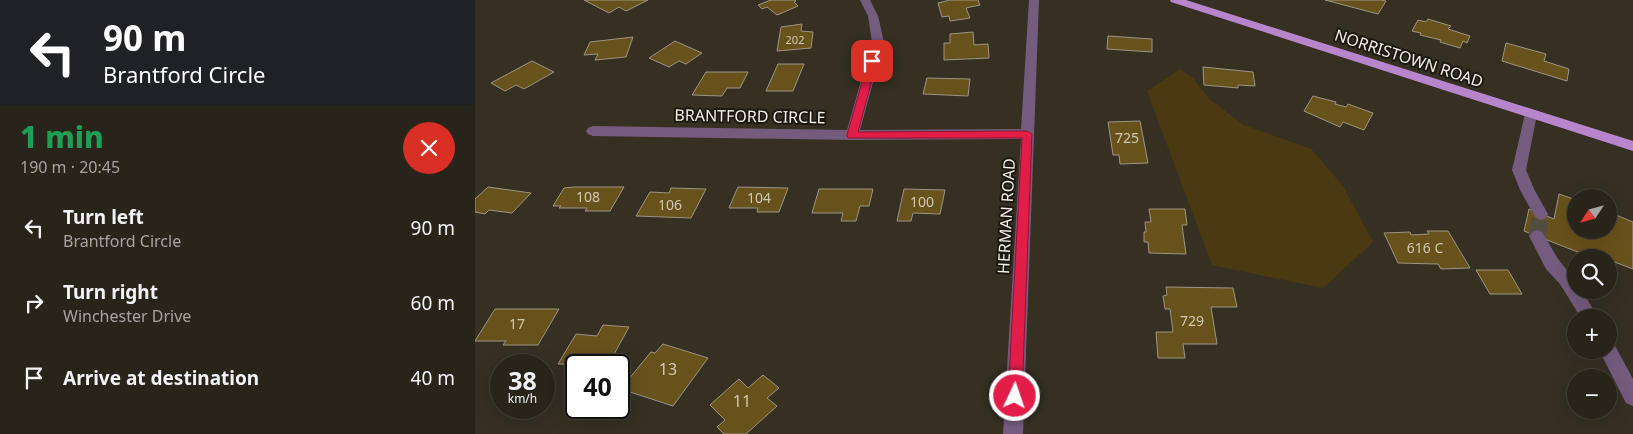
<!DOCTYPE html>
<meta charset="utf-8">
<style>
body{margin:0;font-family:"Noto Sans",sans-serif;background:#343027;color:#f1f3f6;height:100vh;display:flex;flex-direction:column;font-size:19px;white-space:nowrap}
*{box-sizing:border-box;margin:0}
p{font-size:16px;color:#a5a4a2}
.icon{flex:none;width:28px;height:28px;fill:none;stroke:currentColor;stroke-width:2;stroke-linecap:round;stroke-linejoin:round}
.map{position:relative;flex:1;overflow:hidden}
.details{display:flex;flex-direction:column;background:#28241a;width:475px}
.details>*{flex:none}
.hud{background:#202124;color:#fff;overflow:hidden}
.needle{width:32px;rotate:234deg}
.fabs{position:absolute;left:1092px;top:189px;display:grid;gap:10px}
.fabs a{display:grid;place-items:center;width:50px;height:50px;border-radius:50%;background:#28241a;box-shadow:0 5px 20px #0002,0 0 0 1px #444139;font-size:25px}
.speed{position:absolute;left:15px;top:354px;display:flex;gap:10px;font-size:25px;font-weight:700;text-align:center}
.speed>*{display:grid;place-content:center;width:65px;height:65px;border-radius:50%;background:#28241a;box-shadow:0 5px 20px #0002,0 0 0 1px #444139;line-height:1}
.speed small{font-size:12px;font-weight:400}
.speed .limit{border:2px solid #111;border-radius:8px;background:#fff;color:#111}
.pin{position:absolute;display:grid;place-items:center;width:42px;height:42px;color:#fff;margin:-21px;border-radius:10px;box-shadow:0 2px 8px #0006}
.me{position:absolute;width:55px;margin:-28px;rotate:3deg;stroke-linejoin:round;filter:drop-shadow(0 0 4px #0008)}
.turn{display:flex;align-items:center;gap:18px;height:105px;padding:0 20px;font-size:22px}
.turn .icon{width:65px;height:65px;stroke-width:2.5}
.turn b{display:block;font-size:35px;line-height:42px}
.round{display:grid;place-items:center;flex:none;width:52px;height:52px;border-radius:26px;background:#343027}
.headline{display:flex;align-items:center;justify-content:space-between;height:85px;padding:0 20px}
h1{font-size:30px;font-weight:800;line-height:38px;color:#1e9e55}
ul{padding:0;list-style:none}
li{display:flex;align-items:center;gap:15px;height:75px;padding:0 20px}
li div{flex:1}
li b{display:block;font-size:19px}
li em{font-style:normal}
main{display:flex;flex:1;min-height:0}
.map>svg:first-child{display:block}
.green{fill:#4b3a11}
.building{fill:#68521c;stroke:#9c9586}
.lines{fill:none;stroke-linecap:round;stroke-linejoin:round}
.minor-tunnel{stroke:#524d40;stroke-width:17;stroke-dasharray:17 8;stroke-linecap:butt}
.minor{fill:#755c7f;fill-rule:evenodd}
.major{fill:#b885cc;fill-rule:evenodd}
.route{fill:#e11d48;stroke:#92132f}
.labels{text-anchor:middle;stroke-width:4;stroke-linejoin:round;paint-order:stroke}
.far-number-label{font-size:11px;fill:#d0c8b4}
.number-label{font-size:14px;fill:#d0c8b4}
.street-label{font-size:16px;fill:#f3efe7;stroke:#1b1812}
.near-number-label{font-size:16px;fill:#d0c8b4}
</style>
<main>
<section class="details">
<div class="hud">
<div class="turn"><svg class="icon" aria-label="left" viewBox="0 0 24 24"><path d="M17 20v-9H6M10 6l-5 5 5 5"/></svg><div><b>90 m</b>Brantford Circle</div></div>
</div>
<div class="headline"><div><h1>1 min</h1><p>190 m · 20:45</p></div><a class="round" style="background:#d93025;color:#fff"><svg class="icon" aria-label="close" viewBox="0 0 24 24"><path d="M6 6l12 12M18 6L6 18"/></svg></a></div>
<ul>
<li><svg class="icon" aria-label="left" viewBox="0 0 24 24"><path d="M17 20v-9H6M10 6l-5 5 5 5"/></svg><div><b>Turn left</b><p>Brantford Circle</p></div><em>90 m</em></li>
<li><svg class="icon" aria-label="right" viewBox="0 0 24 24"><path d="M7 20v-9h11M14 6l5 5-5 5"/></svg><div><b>Turn right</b><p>Winchester Drive</p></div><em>60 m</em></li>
<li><svg class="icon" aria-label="arrive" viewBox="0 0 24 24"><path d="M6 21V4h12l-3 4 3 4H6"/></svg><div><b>Arrive at destination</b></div><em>40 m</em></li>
</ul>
</section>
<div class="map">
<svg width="1158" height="434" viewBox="0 0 1158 434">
<rect width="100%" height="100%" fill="#363023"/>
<path class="green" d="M705,69L718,78L734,99L769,125L836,149L868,186L898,242L848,288L737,265L672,91Z"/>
<g class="building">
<path d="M109,0H173L151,11L144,7L134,13Z"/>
<path d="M296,0H320L321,1L319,2L323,6L302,15L292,7L287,9L283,5Z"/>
<path d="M475,0H503L505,5L491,8L495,18L475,21L474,16L467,17L463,3Z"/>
<path d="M850,0H906L911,1L903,14Z"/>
<path d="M953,19L976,26L973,29L995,36L992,43L988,41L985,48L965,42L966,40L945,35L946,33L937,31L943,20L951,22Z"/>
<path d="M327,24L326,31L338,32L336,48L302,51L306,27Z"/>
<path d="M498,32L499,45L513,44L514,58L469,60V43H475V34Z"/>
<path d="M633,36L677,39V52L632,49Z"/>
<path d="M158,37L151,57L120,60L123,54L109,55L115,42Z"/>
<path d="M200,41L227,53L211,64L204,61L194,67L174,58Z"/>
<path d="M1031,43L1071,54L1069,61L1094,69L1092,81L1027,61Z"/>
<path d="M57,61L79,72L49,89L41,85L30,91L16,83Z"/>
<path d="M303,64H329L318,91H291Z"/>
<path d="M728,67L778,72L780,86L763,85V88L729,85Z"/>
<path d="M231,72H273L265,88H252L247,96L217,95Z"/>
<path d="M452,78L495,79L493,96L448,94Z"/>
<path d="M838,96L861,102L860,104L871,107L873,104L898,113L889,130L868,122L865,127L829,111Z"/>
<path d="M665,121L673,163L645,164L644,155H638L633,122Z"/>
<path d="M13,187L56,193L37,213L14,210L10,214L0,212V199Z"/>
<path d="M99,187H149L135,211H110L112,208H84L86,206H78L89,188Z"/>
<path d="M263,187L313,188L304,212H282L283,208H254Z"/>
<path d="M196,188L231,189L216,218L161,216L175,192L194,193Z"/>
<path d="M344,189H398L394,206H385L381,221H366L368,213H337Z"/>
<path d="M429,189L470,190L465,214L438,213L436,221H422Z"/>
<path d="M1084,194L1101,200V230H1134V212L1158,222V269L1134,260V258L1114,252L1113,256L1049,231L1054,209L1079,219Z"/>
<path d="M674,209H710L712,225H707L711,254L674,253L673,242H669V232H671L670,222H676Z"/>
<path d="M952,231H973L995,268L966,269L963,264L923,263L909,233L935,232L936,235L954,234Z"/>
<path d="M1001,270H1033L1047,294H1015Z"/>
<path d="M691,287L758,288L762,307H736L742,344H708L710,358H683L681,332H698L695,309H690L688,296L692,295Z"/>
<path d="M20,309H84L63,345H28L31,341H0Z"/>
<path d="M128,325L154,327L133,365L83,364L101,334L122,336Z"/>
<path d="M188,344L233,358L198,406L149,390L156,381L153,380L176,352L180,353Z"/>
<path d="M288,375L304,388L292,398L302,406L271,434H249L242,427L250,420L235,405L264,379L273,388Z"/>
</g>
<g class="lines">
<path class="minor-tunnel" d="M1062,236L1066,214"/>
<g class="minor">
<path d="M385,0H395L403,16L409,42L385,130L546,129L554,0H564L548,434H528L546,139L377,140L118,136L113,134L111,131L113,128L118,126L372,130L397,42L393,16Z"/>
<path d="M1056,110L1062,114L1051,170L1060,191L1073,214L1071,218L1066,220L1061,218L1046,192L1037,170L1050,114Z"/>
<path d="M1062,230L1067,232L1083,259L1101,281V290H1107L1123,318H1106L1085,284L1071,269L1054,236L1057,232Z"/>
<path d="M1134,342L1139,344L1158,379V406L1151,403L1124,350H1134Z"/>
</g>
<path class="major" d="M695,0H711L1158,141V151L696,2Z"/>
</g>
<path class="route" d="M397,58L402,61L383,132L552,131L557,134L547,396L545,401L540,403L535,401L533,396L547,138H373L372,135L393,61Z"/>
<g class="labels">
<g class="far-number-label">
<text x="320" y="44">202</text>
</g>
<g class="number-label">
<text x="652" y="143">725</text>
<text x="113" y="202">108</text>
<text x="284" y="203">104</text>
<text x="447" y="207">100</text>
<text x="195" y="210">106</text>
<text x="950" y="253">616 C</text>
<text x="717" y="326">729</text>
<text x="42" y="329">17</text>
</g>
<g class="street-label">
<text transform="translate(934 58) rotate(18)" y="6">NORRISTOWN ROAD</text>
<text transform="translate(275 116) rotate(1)" y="6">BRANTFORD CIRCLE</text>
<text transform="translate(531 216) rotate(-87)" y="6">HERMAN ROAD</text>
</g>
<g class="near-number-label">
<text x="193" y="375">13</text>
<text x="267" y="407">11</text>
</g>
</g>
</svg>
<div class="fabs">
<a><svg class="needle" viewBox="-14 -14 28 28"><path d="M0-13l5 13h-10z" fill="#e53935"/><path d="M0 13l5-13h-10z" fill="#a5a4a2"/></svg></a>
<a><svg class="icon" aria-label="search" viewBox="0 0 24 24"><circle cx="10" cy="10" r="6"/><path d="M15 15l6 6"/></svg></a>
<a>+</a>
<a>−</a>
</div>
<div class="speed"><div>38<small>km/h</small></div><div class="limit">40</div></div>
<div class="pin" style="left:397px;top:61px;background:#d93025"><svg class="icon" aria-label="arrive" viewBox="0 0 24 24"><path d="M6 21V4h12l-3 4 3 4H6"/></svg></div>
<svg class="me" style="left:540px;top:396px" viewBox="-20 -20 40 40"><circle r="17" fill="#e11d48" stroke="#fff" stroke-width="3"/><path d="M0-11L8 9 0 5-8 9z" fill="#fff"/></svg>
</div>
</main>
